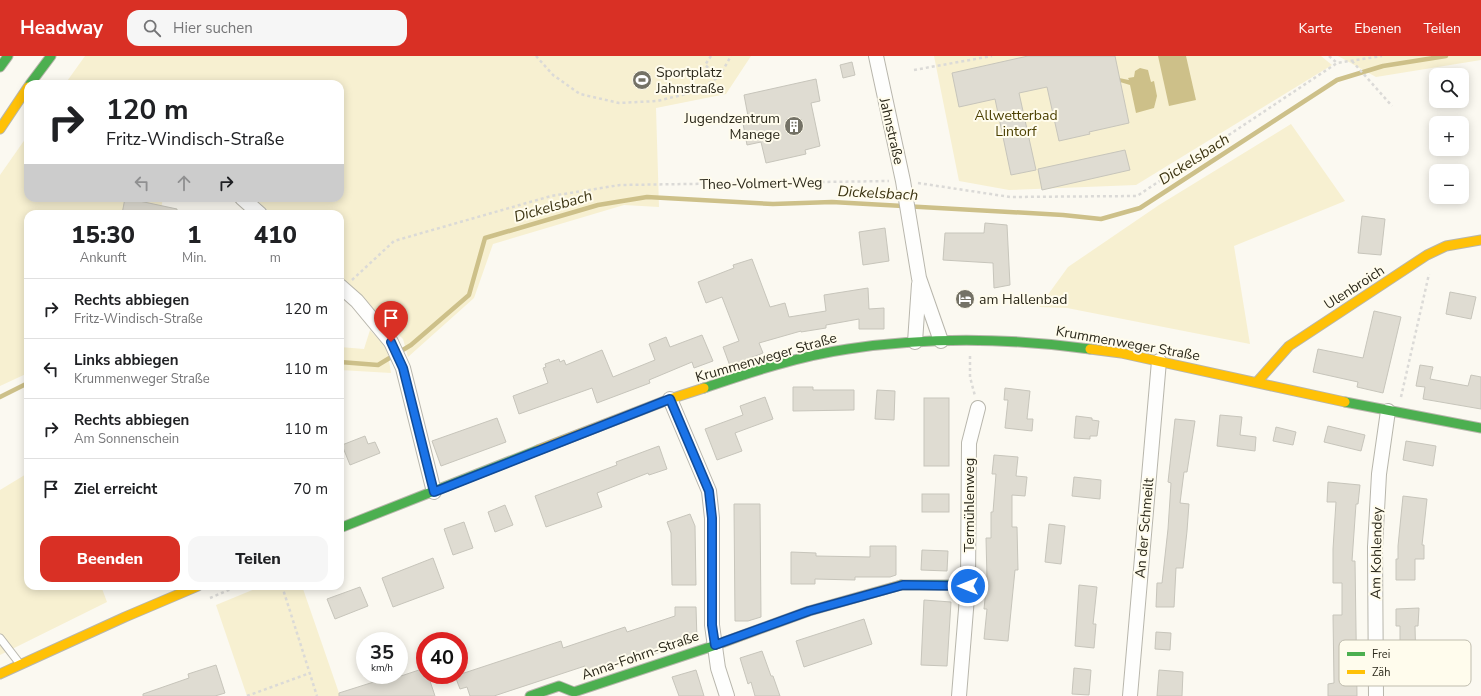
<!DOCTYPE html>
<html lang="de">
<meta charset="utf-8">
<style>
body{margin:0;font-family:"Nunito Sans",sans-serif;background:#f6f6f6;color:#202124;height:100vh;display:flex;flex-direction:column;font-size:15px;white-space:nowrap}
*{box-sizing:border-box;margin:0}
p{font-size:13px;color:#757577}
.icon{flex:none;width:22px;height:22px;fill:none;stroke:currentColor;stroke-width:2;stroke-linecap:round;stroke-linejoin:round}
.map{position:relative;flex:1;overflow:hidden}
.sheet{position:absolute;left:24px;top:154px;width:320px;height:380px;display:flex;flex-direction:column;background:#fff;border-radius:12px;box-shadow:0 2px 10px #0003}
.sheet>*{flex:none}
.guide{position:absolute;left:24px;top:24px;width:320px;height:122px;border-radius:12px;box-shadow:0 2px 10px #0003;background:#fff;color:#202124;overflow:hidden}
.fabs{position:absolute;left:1429px;top:12px;display:grid;gap:8px}
.fabs a{display:grid;place-items:center;width:40px;height:40px;border-radius:8px;background:#fff;box-shadow:0 2px 10px #0003;font-size:20px}
.speed{position:absolute;left:356px;top:576px;display:flex;gap:8px;font-size:20px;font-weight:700;text-align:center}
.speed>*{display:grid;place-content:center;width:52px;height:52px;border-radius:50%;background:#fff;box-shadow:0 2px 10px #0003;line-height:1}
.speed small{font-size:10px;font-weight:400}
.speed .limit{border:6px solid #d22;background:#fff;color:#111}
.pin{position:absolute;display:grid;place-items:center;width:34px;height:34px;color:#fff;margin:-41px -17px;border-radius:50% 50% 50% 0;rotate:-45deg;box-shadow:0 0 4px #0007}
.pin .icon{rotate:45deg}
.me{position:absolute;width:44px;margin:-22px;rotate:270deg;stroke-linejoin:round;filter:drop-shadow(0 0 3px #0008)}
.turn{display:flex;align-items:center;gap:14px;height:84px;padding:0 16px;font-size:18px}
.turn .icon{width:52px;height:52px;stroke-width:2.5}
.turn b{display:block;font-size:28px;line-height:34px}
.lanes{display:flex;align-items:center;height:38px;padding:0 16px;background:#0003;justify-content:center;gap:20px;direction:ltr}
.lanes .off{opacity:.35}
.eta{display:flex;justify-content:space-evenly;align-items:center;height:68px;text-align:center}
.eta b{font-size:24px;font-weight:800;line-height:28px}
.primary-button{display:flex;gap:8px;margin-top:auto;padding:8px 16px}
.primary-button a{flex:1;height:46px;border-radius:12px;background:#d93025;color:#fff;font-size:16px;font-weight:800;line-height:46px;text-align:center}
.primary-button a+a{background:#f6f6f6;color:#202124}
ul{padding:0;list-style:none}
li{display:flex;align-items:center;gap:12px;height:60px;padding:0 16px;border-top:1px solid #e0e0e0}
li div{flex:1}
li b{display:block;font-size:15px}
li em{font-style:normal}
header{display:flex;align-items:center;gap:24px;box-sizing:border-box;height:56px;padding:0 20px;background:#d93025;color:#fff}
header strong{font-size:19px}
nav{display:flex;gap:22px;margin-inline-start:auto;font-size:14px}
.search{width:280px;height:36px;background:#f6f6f6;display:flex;align-items:center;gap:10px;box-sizing:border-box;padding:0 14px;border-radius:12px;color:#757577;font-size:15px}
.map>svg:first-child{display:block}
.green{fill:#f7f0d1}
.water{fill:#cdc089}
.lines{fill:none;stroke-linecap:round;stroke-linejoin:round}
.stream{stroke:#cdc089;stroke-width:4.5}
.building{fill:#dfdcd2;stroke:#c7c5bb}
.lane-casing{stroke:#b8b6ac;stroke-width:9}
.street-casing{stroke:#b8b6ac;stroke-width:16}
.fast-casing{stroke:#b8b6ac;stroke-width:11}
.slow-casing{stroke:#b8b6ac;stroke-width:11}
.path{stroke:#dbdad7;stroke-width:2.5;stroke-dasharray:3 3;stroke-linecap:butt}
.lane{stroke:#fefefd;stroke-width:7}
.street{stroke:#fefefd;stroke-width:14}
.fast{stroke:#4caf50;stroke-width:9}
.slow{stroke:#ffc107;stroke-width:9}
.route-casing{stroke:#114b97;stroke-width:10}
.route{stroke:#1a73e8;stroke-width:7}
.labels{text-anchor:middle;stroke-width:4;stroke-linejoin:round;paint-order:stroke}
.poi-label{font-size:14px;fill:#2c291b;stroke:#fffced;text-anchor:start}
.park-label{font-size:14px;fill:#4b3f00;stroke:#fffced}
.street-label{font-size:14px;fill:#2c291b;stroke:#fffced}
.water-label{font-size:15px;font-style:italic;fill:#3c3412;stroke:#fffced}
.key{fill:#fffced;stroke:#c0bdae;stroke-width:1}
.key-label{font-size:11px;fill:#2c291b}
</style>
<header>
<strong>Headway</strong>
<div class="search"><svg class="icon" aria-label="search" viewBox="0 0 24 24"><circle cx="10" cy="10" r="6"/><path d="M15 15l6 6"/></svg>Hier suchen</div>
<nav><a>Karte</a><a>Ebenen</a><a>Teilen</a></nav>
</header>
<div class="map">
<svg width="1481" height="640" viewBox="0 0 1481 640">
<rect width="100%" height="100%" fill="#fbf9f1"/>
<g class="green">
<path d="M85,0H751L726,38L656,52L659,151L624,149L493,188L474,242L408,301L403,283L340,221V158H272L254,142H340V28H65Z"/>
<path d="M934,0H1321L1332,9L1136,129L1009,134L959,125Z"/>
<path d="M1338,0H1481V4L1376,21Z"/>
<path d="M1291,68L1345,145L1234,190L1250,288L1067,252L1039,251L1068,211L1159,149Z"/>
<path d="M28,79V142H163L160,158H28V317L0,330V119Z"/>
<path d="M370,274L387,292L391,317L340,314V291L364,293Z"/>
<path d="M28,417V530H101L107,546L0,599V434Z"/>
<path d="M262,530H302L340,640H247L216,549Z"/>
</g>
<g class="water">
<path d="M1158,0H1186L1196,44L1169,50Z"/>
<path d="M1140,12L1148,14L1151,26L1154,25L1157,40L1154,52L1136,57L1130,29L1120,26L1119,22L1129,24L1128,22L1134,21L1135,15Z"/>
</g>
<g class="lines">
<g class="stream">
<path d="M340,306L378,309L411,289L469,239L485,182L598,149L647,141L773,148L832,146L1063,159L1101,163L1140,152L1337,24L1383,10L1446,0"/>
<path d="M0,341L28,327"/>
</g>
</g>
<g class="building">
<path d="M1028,0H1115L1129,67L1089,76L1090,78L1059,85L1047,31L1019,37L1036,114L1011,119L995,43L959,51L952,17Z"/>
<path d="M852,6L855,19L843,22L840,9Z"/>
<path d="M816,23L820,45L811,47L820,90L805,94L806,98L766,107L761,86L747,89L742,62L748,60L744,39Z"/>
<path d="M1125,94L1130,114L1042,134L1038,113Z"/>
<path d="M125,142L177,153V158H122Z"/>
<path d="M1362,160L1385,163L1381,199L1358,197Z"/>
<path d="M985,167L1007,169L1010,229L994,232L993,207L943,204L945,177H984Z"/>
<path d="M885,172L889,205L863,209L859,176Z"/>
<path d="M752,203L770,251L785,247L789,261L826,255L824,239L868,232L869,253L884,252V273H859V263L826,269V272L801,276V275L759,287L763,297L730,310L723,291L739,285L722,241L706,247L698,226L734,212L733,209Z"/>
<path d="M1450,236L1476,241L1471,263L1446,258Z"/>
<path d="M1374,255L1401,261L1383,337L1357,331L1358,326L1313,316L1318,293L1363,302Z"/>
<path d="M702,279L713,305L694,312L692,306L649,324L650,327L597,347L592,332L519,358L513,340L548,327L543,312L546,311L545,308L559,303L560,306L564,304L566,309L602,294L613,321L655,304L649,288L666,281L670,291Z"/>
<path d="M1420,309L1433,311L1430,323L1468,330L1471,319L1481,321V353L1423,343L1425,331L1416,330Z"/>
<path d="M793,331H813V334H854V354L793,355Z"/>
<path d="M1005,332L1030,335L1027,363H1033L1032,375L1005,372L1008,344H1004Z"/>
<path d="M877,334L895,335L894,364L875,363Z"/>
<path d="M765,341L773,363L735,377L742,395L717,404L705,373L743,359L740,350Z"/>
<rect x="924" y="342" width="25" height="68"/>
<path d="M1220,359L1242,361L1240,379L1256,381L1255,395L1217,390Z"/>
<path d="M1076,360L1092,362V364L1099,365L1097,380H1090V383L1074,382Z"/>
<path d="M497,362L506,386L441,410L432,385Z"/>
<path d="M1175,363L1195,365L1187,416H1184L1180,447L1189,448L1187,475L1183,512H1176L1174,551H1156L1157,527H1162L1168,473L1171,427L1168,426Z"/>
<path d="M1328,370L1365,379L1361,395L1324,386Z"/>
<path d="M1276,371L1296,376L1293,389L1273,385Z"/>
<path d="M365,380L368,388L375,386L380,397L350,409L342,389Z"/>
<path d="M1406,385L1436,390L1433,410L1403,404Z"/>
<path d="M659,390L667,413L649,419L648,417L597,437L602,451L546,471L535,440L609,412L617,409L616,406Z"/>
<path d="M994,399L1018,401L1016,420L1027,421L1025,440L1012,439V471H1017L1018,514H1015L1008,585L984,583L987,553H984L987,523L986,482H991V456H993L996,418H992Z"/>
<path d="M1074,421L1101,424L1100,443L1072,440Z"/>
<path d="M1328,426L1360,429L1358,448H1356L1352,505H1355L1357,640H1328V628L1334,627L1333,559H1342V527H1333V493L1336,446H1327Z"/>
<rect x="922" y="438" width="27" height="18"/>
<path d="M1403,440L1427,443L1422,489H1424V503H1415V524H1396V503H1398V490Z"/>
<path d="M734,448H760L761,561L748,565H735Z"/>
<path d="M505,449L513,469L495,476L488,456Z"/>
<path d="M690,458L695,470L696,529H672L671,477L667,466Z"/>
<path d="M464,466L473,492L453,499L444,473Z"/>
<path d="M1049,468L1065,470L1061,508L1045,506Z"/>
<path d="M870,490H896V519L890,521H855V524L815,523V528H791V496L816,497V500L870,501Z"/>
<path d="M922,494L948,495L947,515L921,514Z"/>
<path d="M433,502L444,532L393,551L382,522Z"/>
<path d="M1079,529L1097,531L1093,568H1096L1094,592L1075,590Z"/>
<path d="M360,531L368,550L335,563L327,543Z"/>
<path d="M924,544L951,546L947,610L921,609Z"/>
<path d="M675,551H696L697,584L651,599L650,596L587,617L585,610L494,640H470L467,631L460,633L455,620L561,585L563,592L625,571L627,576L675,560Z"/>
<path d="M1419,552L1418,570H1415L1416,612H1400V570H1396V553Z"/>
<path d="M864,563L872,588L804,611L796,585Z"/>
<path d="M1156,576L1171,577L1170,594L1155,593Z"/>
<path d="M762,595L771,620H773L780,640H755L751,626L748,628L740,602Z"/>
<path d="M216,609L225,637L215,640H143V638L189,622L188,618Z"/>
<path d="M425,612V619H428L435,640H339V637L380,624V627Z"/>
<path d="M1074,612L1091,614L1089,639L1072,638Z"/>
<path d="M696,614L704,640H679L672,621Z"/>
<path d="M1159,614L1183,616L1182,640H1157Z"/>
</g>
<g class="lines">
<g class="lane-casing">
<path id="lane" d="M0,582L20,608"/>
</g>
<g class="street-casing">
<g id="street">
<path d="M876,0L903,125L919,222L941,285"/>
<path d="M242,142L260,158"/>
<path d="M340,230L357,245L391,286L403,312L434,436"/>
<path d="M915,286L919,228"/>
<path d="M670,343L709,435L712,462V569L718,612L727,640"/>
<path d="M959,640L968,529L969,387L978,352"/>
<path d="M1130,640L1159,305"/>
<path d="M1376,640L1375,491L1379,418L1388,355"/>
</g>
</g>
<g class="fast-casing">
<g id="fast">
<path d="M0,11L8,0"/>
<path d="M30,28L51,0"/>
<path d="M704,332C751,316 799,300 848,293C928,281 1010,282 1090,293"/>
<path d="M1345,346L1481,372"/>
<path d="M340,472L538,394"/>
<path d="M901,529H968"/>
<path d="M530,640L559,630L574,636L716,589"/>
</g>
</g>
<g class="slow-casing">
<g id="slow">
<path d="M0,73L28,31"/>
<path d="M1090,293L1121,297L1345,346"/>
<path d="M1257,326L1289,290L1427,199L1446,190L1481,184"/>
<path d="M538,394L670,343L704,332"/>
<path d="M716,589L809,555L901,529"/>
<path d="M0,618L125,561L198,530"/>
</g>
</g>
<g class="path">
<path d="M536,0L553,19L580,38L619,47L657,45L694,36L719,21L731,0"/>
<path d="M711,0L705,9L719,21"/>
<path d="M1329,0L1337,7"/>
<path d="M1352,5L1392,50"/>
<path d="M914,14L992,0"/>
<path d="M918,127L1010,141L1137,140L1337,7L1382,0"/>
<path d="M352,224L394,185L551,140L620,129L889,125"/>
<path d="M970,300V321L975,340"/>
<path d="M1401,341L1429,218"/>
<path d="M282,530L317,640"/>
<path d="M210,542L238,530"/>
<path d="M247,640L310,617"/>
</g>
<use href="#lane" class="lane"/>
<use href="#street" class="street"/>
<use href="#fast" class="fast"/>
<use href="#slow" class="slow"/>
</g>
<g class="lines">
<g class="route-casing">
<path id="route" d="M391,286L403,312L434,436L670,343L709,435L712,462V569L715,589L809,555L903,529L968,530"/>
</g>
<use href="#route" class="route"/>
</g>
<defs>
<g id="stadium-disc" transform="scale(1)"><circle r="9.5" fill="#747266" stroke="#fffced"/><path d="M0-5a6.5 5 0 1 0 0 10a6.5 5 0 1 0 0-10ZM-3.5-1.8h7v3.6h-7Z" fill="#fff"/></g>
<g id="building-disc" transform="scale(1)"><circle r="9.5" fill="#747266" stroke="#fffced"/><path d="M-4-6H4V6H1V3H-1V6H-4ZM-2.5-4.3h1.7v1.8h-1.7ZM.8-4.3h1.7v1.8H.8ZM-2.5-1h1.7V.8h-1.7ZM.8-1h1.7V.8H.8Z" fill="#fff"/></g>
<g id="hotel-disc" transform="scale(1)"><circle r="9.5" fill="#747266" stroke="#fffced"/><path d="M-6-4.5h1.5V1H6V5H4.5V3h-9V5H-6ZM-4 0a1.8 1.8 0 1 1 3.6 0ZM.5 0V-2.5h3Q6-2.5 6 0Z" fill="#fff"/></g>
</defs>
<g fill-rule="evenodd">
<use href="#stadium-disc" x="642" y="24"/>
<use href="#building-disc" x="794" y="70"/>
<use href="#hotel-disc" x="965" y="243"/>
</g>
<g class="labels">
<g class="poi-label">
<text x="656" y="21">Sportplatz<tspan x="656" dy="16">Jahnstraße</tspan></text>
<text x="780" y="67" text-anchor="end">Jugendzentrum<tspan x="780" dy="16">Manege</tspan></text>
<text x="979" y="248">am Hallenbad</text>
</g>
<g class="park-label">
<text x="1016" y="64">Allwetterbad<tspan x="1016" dy="16">Lintorf</tspan></text>
</g>
<g class="street-label">
<text transform="translate(892 75) rotate(77)" y="5">Jahnstraße</text>
<text transform="translate(761 127) rotate(-1)" y="5">Theo-Volmert-Weg</text>
<text transform="translate(1354 231) rotate(-33)" y="5">Ulenbroich</text>
<text transform="translate(1128 287) rotate(10)" y="5">Krummenweger Straße</text>
<text transform="translate(766 301) rotate(-16)" y="5">Krummenweger Straße</text>
<text transform="translate(969 449) rotate(-90)" y="5">Termühlenweg</text>
<text transform="translate(1144 472) rotate(-85)" y="5">An der Schmeilt</text>
<text transform="translate(1376 497) rotate(-89)" y="5">Am Kohlendey</text>
<text transform="translate(640 599) rotate(-19)" y="5">Anna-Fohrn-Straße</text>
</g>
<g class="water-label">
<text transform="translate(1194 103) rotate(-33)" y="5">Dickelsbach</text>
<text transform="translate(878 137) rotate(3)" y="5">Dickelsbach</text>
<text transform="translate(553 150) rotate(-16)" y="5">Dickelsbach</text>
</g>
</g>
<rect x="1339" y="584" width="132" height="46" rx="6" class="key"/>
<rect x="1347" y="596" width="18" height="4" fill="#4caf50"/>
<rect x="1347" y="614" width="18" height="4" fill="#ffc107"/>
<g class="key-label">
<text x="1372" y="602">Frei</text>
<text x="1372" y="620">Zäh</text>
</g>
</svg>
<div class="fabs">
<a><svg class="icon" aria-label="search" viewBox="0 0 24 24"><circle cx="10" cy="10" r="6"/><path d="M15 15l6 6"/></svg></a>
<a>+</a>
<a>−</a>
</div>
<div class="speed"><div>35<small>km/h</small></div><div class="limit">40</div></div>
<div class="pin" style="left:391px;top:286px;background:#d93025"><svg class="icon" aria-label="arrive" viewBox="0 0 24 24"><path d="M6 21V4h12l-3 4 3 4H6"/></svg></div>
<svg class="me" style="left:968px;top:530px" viewBox="-20 -20 40 40"><circle r="17" fill="#1a73e8" stroke="#fff" stroke-width="3"/><path d="M0-11L8 9 0 5-8 9z" fill="#fff"/></svg>
<div class="guide">
<div class="turn"><svg class="icon" aria-label="right" viewBox="0 0 24 24"><path d="M7 20v-9h11M14 6l5 5-5 5"/></svg><div><b>120 m</b>Fritz-Windisch-Straße</div></div>
<div class="lanes"><svg class="icon off" aria-label="left" viewBox="0 0 24 24"><path d="M17 20v-9H6M10 6l-5 5 5 5"/></svg><svg class="icon off" aria-label="ahead" viewBox="0 0 24 24"><path d="M12 20V5M6 11l6-6 6 6"/></svg><svg class="icon" aria-label="right" viewBox="0 0 24 24"><path d="M7 20v-9h11M14 6l5 5-5 5"/></svg></div>
</div>
<section class="sheet">
<div class="eta">
<div><b>15:30</b><p>Ankunft</p></div>
<div><b>1</b><p>Min.</p></div>
<div><b>410</b><p>m</p></div>
</div>
<ul>
<li><svg class="icon" aria-label="right" viewBox="0 0 24 24"><path d="M7 20v-9h11M14 6l5 5-5 5"/></svg><div><b>Rechts abbiegen</b><p>Fritz-Windisch-Straße</p></div><em>120 m</em></li>
<li><svg class="icon" aria-label="left" viewBox="0 0 24 24"><path d="M17 20v-9H6M10 6l-5 5 5 5"/></svg><div><b>Links abbiegen</b><p>Krummenweger Straße</p></div><em>110 m</em></li>
<li><svg class="icon" aria-label="right" viewBox="0 0 24 24"><path d="M7 20v-9h11M14 6l5 5-5 5"/></svg><div><b>Rechts abbiegen</b><p>Am Sonnenschein</p></div><em>110 m</em></li>
<li><svg class="icon" aria-label="arrive" viewBox="0 0 24 24"><path d="M6 21V4h12l-3 4 3 4H6"/></svg><div><b>Ziel erreicht</b></div><em>70 m</em></li>
</ul>
<div class="primary-button"><a>Beenden</a><a>Teilen</a></div>
</section>
</div>
